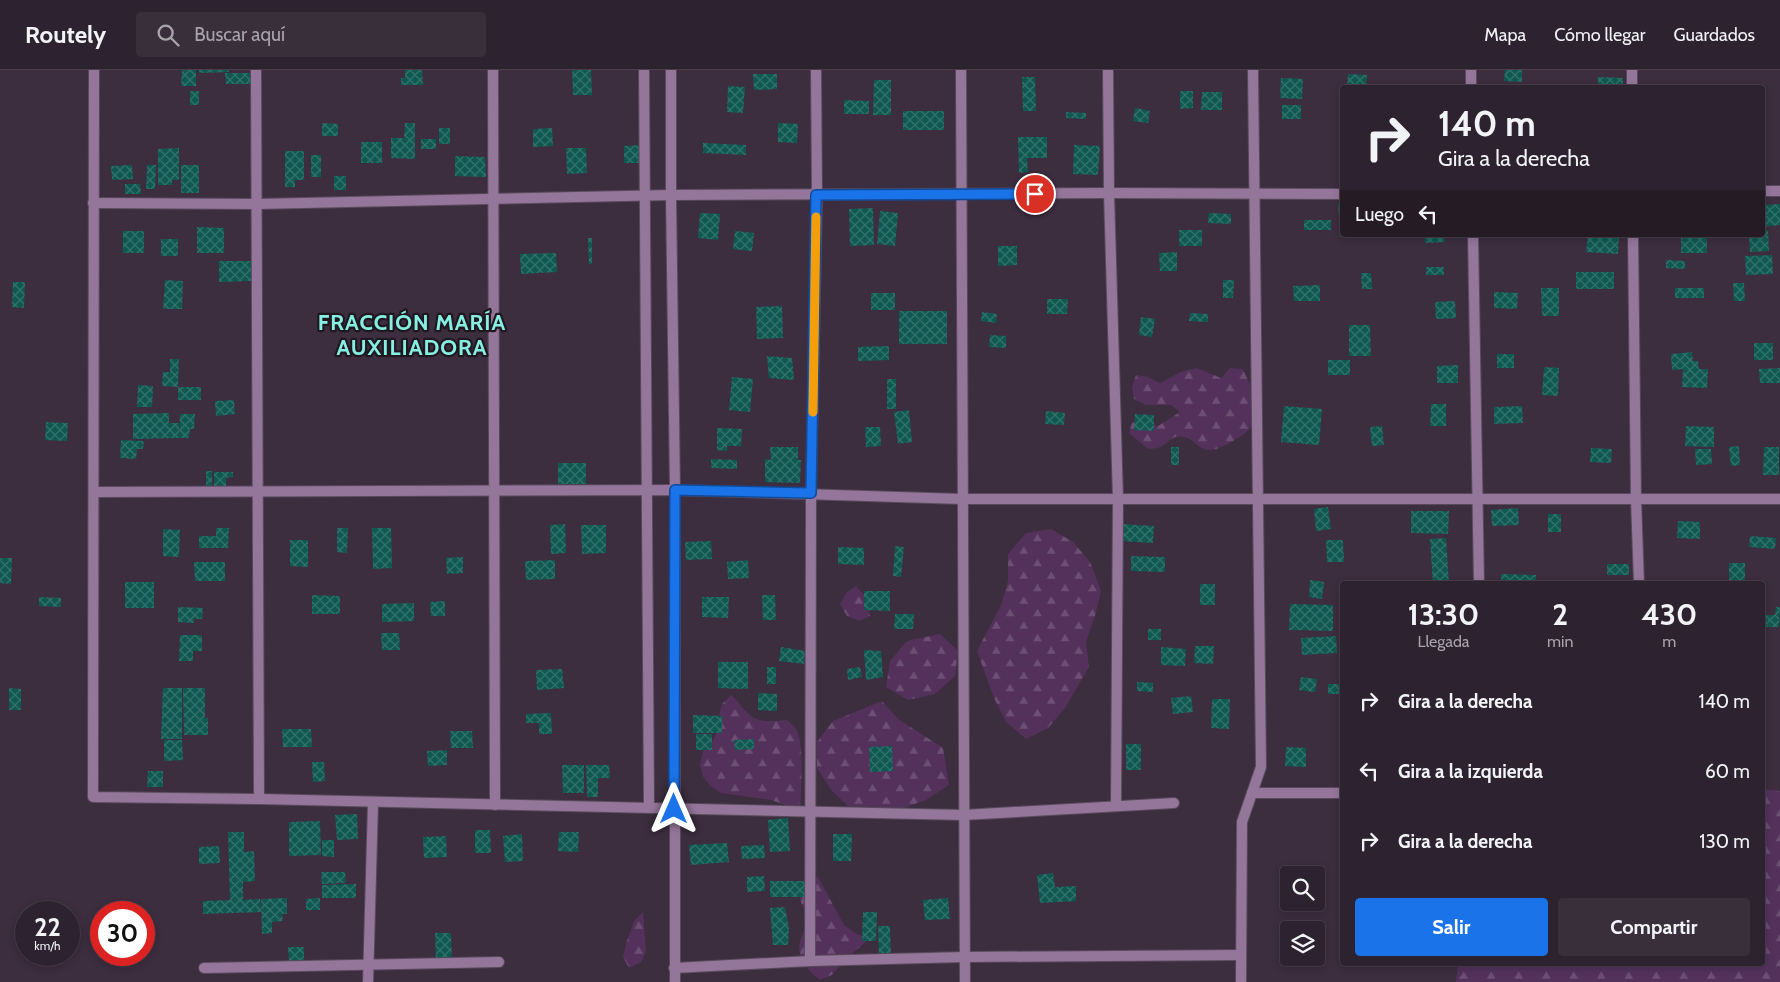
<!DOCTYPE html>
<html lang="es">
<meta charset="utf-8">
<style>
body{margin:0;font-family:Cabin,sans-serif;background:#392f3b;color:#f1f3f6;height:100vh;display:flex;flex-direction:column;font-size:19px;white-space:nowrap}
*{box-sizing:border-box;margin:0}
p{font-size:16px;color:#a7a4aa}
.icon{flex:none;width:28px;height:28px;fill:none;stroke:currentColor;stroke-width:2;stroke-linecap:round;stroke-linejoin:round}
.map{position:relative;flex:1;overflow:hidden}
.sheet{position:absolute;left:1340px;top:511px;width:425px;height:385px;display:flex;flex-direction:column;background:#2d222f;border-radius:5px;box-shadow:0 2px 8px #0003,0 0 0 1px #483f4b}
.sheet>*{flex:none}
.top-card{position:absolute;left:1340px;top:15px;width:425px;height:152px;border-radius:5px;box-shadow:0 2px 8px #0003,0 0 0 1px #483f4b;background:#2d222f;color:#f1f3f6;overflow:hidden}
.buttons{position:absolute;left:1280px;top:796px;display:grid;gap:10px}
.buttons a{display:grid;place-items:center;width:45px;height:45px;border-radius:5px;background:#2d222f;box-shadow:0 2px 8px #0003,0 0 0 1px #483f4b;font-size:25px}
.speed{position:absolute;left:15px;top:831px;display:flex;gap:10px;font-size:25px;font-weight:700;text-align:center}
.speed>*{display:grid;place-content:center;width:65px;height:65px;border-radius:50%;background:#2d222f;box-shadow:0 2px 8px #0003,0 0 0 1px #483f4b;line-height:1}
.speed small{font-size:12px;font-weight:400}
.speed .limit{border:8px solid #d22;background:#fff;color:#111}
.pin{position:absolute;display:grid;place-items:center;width:42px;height:42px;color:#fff;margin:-21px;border:2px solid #fff;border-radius:50%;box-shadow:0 1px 5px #0007}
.me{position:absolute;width:55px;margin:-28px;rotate:0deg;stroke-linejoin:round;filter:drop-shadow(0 0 4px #0008)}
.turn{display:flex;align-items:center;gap:18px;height:105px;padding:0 15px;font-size:22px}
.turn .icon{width:65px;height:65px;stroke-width:2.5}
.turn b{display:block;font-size:35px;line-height:42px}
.then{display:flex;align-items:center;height:48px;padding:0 15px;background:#0003;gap:10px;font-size:19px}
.eta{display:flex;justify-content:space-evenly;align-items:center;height:85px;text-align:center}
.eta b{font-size:30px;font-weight:700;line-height:35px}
.primary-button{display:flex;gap:10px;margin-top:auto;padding:10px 15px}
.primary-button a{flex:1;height:58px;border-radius:5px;background:#1a73e8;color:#fff;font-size:20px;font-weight:700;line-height:58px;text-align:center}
.primary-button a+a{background:#392f3b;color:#f1f3f6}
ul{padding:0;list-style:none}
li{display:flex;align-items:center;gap:15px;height:70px;padding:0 15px}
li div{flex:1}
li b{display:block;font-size:19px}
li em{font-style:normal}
header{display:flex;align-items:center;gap:30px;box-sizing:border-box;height:70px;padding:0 25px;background:#2d222f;border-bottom:1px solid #483f4b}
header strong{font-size:24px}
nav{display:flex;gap:28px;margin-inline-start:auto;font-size:18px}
.search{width:350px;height:45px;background:#392f3b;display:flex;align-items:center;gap:12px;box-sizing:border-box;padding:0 18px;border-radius:5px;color:#a7a4aa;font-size:19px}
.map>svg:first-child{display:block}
.forest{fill:url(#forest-firs)}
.building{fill:url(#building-cross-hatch)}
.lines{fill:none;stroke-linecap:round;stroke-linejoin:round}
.street-casing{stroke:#584a5b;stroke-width:12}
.street{stroke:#95769b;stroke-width:10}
.route-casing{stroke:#114b97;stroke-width:12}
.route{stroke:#1a73e8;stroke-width:9}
.slow{stroke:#f59e0b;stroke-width:9}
.labels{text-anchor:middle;stroke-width:4.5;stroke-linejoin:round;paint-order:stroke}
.district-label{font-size:22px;font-weight:bold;letter-spacing:1px;fill:#86efe2;stroke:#1f1821}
</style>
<header>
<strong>Routely</strong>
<div class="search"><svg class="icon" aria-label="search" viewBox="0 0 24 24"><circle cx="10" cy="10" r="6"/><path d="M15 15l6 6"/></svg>Buscar aquí</div>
<nav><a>Mapa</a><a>Cómo llegar</a><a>Guardados</a></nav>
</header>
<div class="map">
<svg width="1780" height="912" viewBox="0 0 1780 912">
<defs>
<pattern id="forest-firs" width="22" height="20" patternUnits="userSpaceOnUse" patternTransform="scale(1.25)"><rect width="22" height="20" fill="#53315b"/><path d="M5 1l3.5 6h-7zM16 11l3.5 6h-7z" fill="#6c4f73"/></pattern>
<pattern id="building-cross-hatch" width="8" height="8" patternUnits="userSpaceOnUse" patternTransform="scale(1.25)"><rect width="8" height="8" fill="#105952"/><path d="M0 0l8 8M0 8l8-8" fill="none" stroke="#33716b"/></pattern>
</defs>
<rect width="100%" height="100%" fill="#3c2d3f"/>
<g class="forest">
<path d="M1197,298L1221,308L1230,298L1243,299C1256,328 1269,353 1233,371C1226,375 1216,381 1207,380C1199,379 1192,368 1184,367C1171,364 1169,374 1160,377C1157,379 1152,378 1148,379L1129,363L1132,352L1158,356L1180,342L1171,335H1146L1134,329L1132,317L1136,305L1148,307L1160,313L1183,301Z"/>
<path d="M1051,459L1073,472L1090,492L1101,521L1095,546L1086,572L1089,597L1065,638L1048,658L1026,669L1006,652L994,628L977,581L1001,535L1008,511V484L1026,463Z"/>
<path d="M856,516L864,525L870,546L859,551L847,546L840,534L846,523Z"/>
<path d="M940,564L958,581L955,606L935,624L908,630L886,617L890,591L907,571Z"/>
<path d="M731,625C738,631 742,638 748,643C758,654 774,651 787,650C790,653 794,656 796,659C805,674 801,722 800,740L771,730L721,723L711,716L703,707L700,695L703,681L712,672L718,661V649L722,634Z"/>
<path d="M882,631L898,649L943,678L949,715L926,730L901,739L875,740L848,736L831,720L817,698V672L833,651Z"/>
<path d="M1763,719L1780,721V912H1456L1458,894H1762Z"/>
<path d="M818,807L844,855L855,863L869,869L848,887L832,905L820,910C808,901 794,885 801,868C804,860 809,855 808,846C807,842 804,839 802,835C798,825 800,819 804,809Z"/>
<path d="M643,842L646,881L641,892L629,898L623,887L626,874L634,851Z"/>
</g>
<g class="building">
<path d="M182,0H196V16H181Z"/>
<path d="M199,0H229V2L199,3Z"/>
<path d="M405,0H422L423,15H401V8H405Z"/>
<path d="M572,0H591L592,25H573Z"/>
<path d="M1505,0H1522V12L1504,11Z"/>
<path d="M225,3H251V14H226Z"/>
<path d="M753,4H777V19L754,20Z"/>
<path d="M1348,4L1367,5L1366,18H1347Z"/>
<path d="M1022,7H1035L1036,41H1023Z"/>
<path d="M1598,7L1623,8V18H1598Z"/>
<path d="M1281,8L1303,9L1302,29L1280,28Z"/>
<path d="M874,10H891V45H873Z"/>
<path d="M728,16L745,17L743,43L727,42Z"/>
<rect x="190" y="21" width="9" height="14"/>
<path d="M1180,21H1193V38L1180,39Z"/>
<path d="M1202,22H1222V40H1201Z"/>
<path d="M844,30L869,31V44H844Z"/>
<rect x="1282" y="35" width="19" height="14"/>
<path d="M1135,38L1150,41L1148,53L1133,51Z"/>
<rect x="903" y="41" width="41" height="19"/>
<path d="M1066,42L1086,43V49L1066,48Z"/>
<path d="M322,53L338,54V66H322Z"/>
<path d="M405,53H415V89L391,88V68H404Z"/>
<path d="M778,53L798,54L797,73L778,72Z"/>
<rect x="439" y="58" width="11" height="16"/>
<path d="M552,58L553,76L533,77V59Z"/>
<path d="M1018,67H1047V88H1027L1028,102L1019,103Z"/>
<rect x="421" y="69" width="15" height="10"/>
<rect x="361" y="72" width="21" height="21"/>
<path d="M703,73L746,75V85L703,83Z"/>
<path d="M643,75V93H624V76Z"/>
<path d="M1074,75L1100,76L1098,105L1073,104Z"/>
<path d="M179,78V110H172V115H158V79Z"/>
<path d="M566,78H586L587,103L567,104Z"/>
<path d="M285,81H304V110H295V117H285Z"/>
<rect x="311" y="85" width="10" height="22"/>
<path d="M455,86L485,87L486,107L455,106Z"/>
<path d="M132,95L133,109L112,110L111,96Z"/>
<path d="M147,95H156L155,119H146Z"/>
<rect x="181" y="95" width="18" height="28"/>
<rect x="334" y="106" width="12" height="14"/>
<path d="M125,114H140L141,124H125Z"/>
<path d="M1338,133H1342V167H1340Z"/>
<path d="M1780,134V155L1762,157V135Z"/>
<path d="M873,138L874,175L850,176L849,139Z"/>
<path d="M880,141L898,143L895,176L877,174Z"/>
<path d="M700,143L720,144L718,170L698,168Z"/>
<path d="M1209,143L1231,144V154L1208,153Z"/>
<rect x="1304" y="150" width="27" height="10"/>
<path d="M197,157L224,158V183H197Z"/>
<rect x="1179" y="160" width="23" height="16"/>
<path d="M1762,160H1768L1769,181L1750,182L1749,165H1762Z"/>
<rect x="123" y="161" width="21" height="22"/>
<path d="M735,161L754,163L752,181L733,179Z"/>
<path d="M1425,165H1444L1445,172L1425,173Z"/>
<path d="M1588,165L1619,166L1618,184L1586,182Z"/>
<rect x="1681" y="165" width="26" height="18"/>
<path d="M588,168H592V194H589Z"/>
<rect x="161" y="169" width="17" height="17"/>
<path d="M998,176H1017V195L998,196Z"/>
<path d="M1177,182V201H1160L1159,183Z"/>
<path d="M556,183L557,202L521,204L520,184Z"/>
<path d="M1772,185L1773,204L1746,205L1745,186Z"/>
<path d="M1666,190L1685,191V199L1666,198Z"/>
<path d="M219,191H251V211L219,212Z"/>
<rect x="1426" y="197" width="18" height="8"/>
<rect x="1576" y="202" width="38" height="17"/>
<path d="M1361,203H1371L1372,219H1362Z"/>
<path d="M165,210L183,211L182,239H163Z"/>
<path d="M1223,210H1234L1233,228H1223Z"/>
<path d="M13,212H25L24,238L12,237Z"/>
<path d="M1733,213H1744L1745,231H1734Z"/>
<path d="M1320,215V231H1294L1293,216Z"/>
<path d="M1541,218H1559V246H1542Z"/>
<rect x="1675" y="218" width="29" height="10"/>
<path d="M1494,222L1518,223L1517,239L1494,238Z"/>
<rect x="871" y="223" width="24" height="17"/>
<path d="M1047,229H1068L1067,244H1047Z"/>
<path d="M1455,231L1456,248L1436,249L1435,232Z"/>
<path d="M782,236L783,268L757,269L756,237Z"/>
<rect x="899" y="241" width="48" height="33"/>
<path d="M982,242L997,244L996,253L981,251Z"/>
<path d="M1190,243L1208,244V252L1189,251Z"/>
<path d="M1141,247L1155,249L1152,267L1139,265Z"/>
<path d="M1349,255H1370L1371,286H1349Z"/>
<path d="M990,265L1006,266V278L989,277Z"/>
<rect x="1754" y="273" width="19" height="17"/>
<path d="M889,276V290L858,291V277Z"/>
<path d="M1692,282L1693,291H1698L1699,299H1708L1707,318L1682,317L1683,299L1672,300L1671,284Z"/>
<rect x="1497" y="284" width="17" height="14"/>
<path d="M767,286L792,288L794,310L769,308Z"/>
<path d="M170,289H179L178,317L162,316L163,302H170Z"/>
<rect x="1328" y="290" width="22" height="15"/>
<path d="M1458,295V313H1437V296Z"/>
<path d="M1544,297L1559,298L1558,326L1542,325Z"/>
<path d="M1780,298V313H1760L1759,299Z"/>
<path d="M732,307L753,309L750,342L729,340Z"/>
<rect x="887" y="309" width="9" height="30"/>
<path d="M138,315L153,316L152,337H137Z"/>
<rect x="178" y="317" width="23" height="13"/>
<path d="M234,330L235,344L216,346L215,331Z"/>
<path d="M1431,334H1446V356H1430Z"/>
<path d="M1284,336L1322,339L1319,375L1281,372Z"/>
<path d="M1522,336L1523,353L1494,354V337Z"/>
<path d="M909,340L912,372L898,374L894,342Z"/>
<path d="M1046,341L1065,343L1064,355L1045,354Z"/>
<path d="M169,343V353H179V368L133,369V344Z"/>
<path d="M180,344H195L194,359H190L189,368H179Z"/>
<path d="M1135,344L1154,345V361L1134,360Z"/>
<path d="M46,352L68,353L67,371L45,370Z"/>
<path d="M1382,356L1384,375L1372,376L1370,357Z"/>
<path d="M1686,356L1714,357V377L1685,376Z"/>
<path d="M865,357H880L881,376L866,377Z"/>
<path d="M717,358L742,359L741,376H727V381L717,380Z"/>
<path d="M121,370L144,371L143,379H137L136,389L120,388Z"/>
<path d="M1739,376L1740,395L1731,396L1729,377Z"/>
<path d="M770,377H798V390H801L800,413L765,412V389L771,390Z"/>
<rect x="1171" y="377" width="8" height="18"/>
<path d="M1764,377H1779V405H1763Z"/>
<path d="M1591,378L1612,379L1611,393L1590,392Z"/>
<path d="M1695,379H1711L1712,394L1696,395Z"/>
<path d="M711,389L737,390V399L711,398Z"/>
<rect x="558" y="393" width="28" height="21"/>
<rect x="206" y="401" width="6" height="17"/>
<path d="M214,402H233V407L226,408V417L214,418Z"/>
<path d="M1328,437L1331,459L1316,461L1314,439Z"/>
<path d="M1518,438L1519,455L1492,456L1491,440Z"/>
<path d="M1411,441H1449L1448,464L1411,463Z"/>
<rect x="1548" y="444" width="13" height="18"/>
<path d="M1678,451L1700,452V469L1677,468Z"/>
<path d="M565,454L566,483L551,484L550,455Z"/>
<path d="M1122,454L1154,456L1153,473L1121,471Z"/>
<path d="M581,455H606V483L582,484Z"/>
<path d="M216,458H229L228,478H199V466H216Z"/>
<path d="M337,458H348L347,483L337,482Z"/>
<path d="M372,458H391L392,498L373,499Z"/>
<path d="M163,459L180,460L179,487L163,486Z"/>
<path d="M1750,466L1776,468L1775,479L1749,477Z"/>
<path d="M1446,468L1449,514H1433L1430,469Z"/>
<path d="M290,470H308V497L290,496Z"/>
<path d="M1326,470H1343L1344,492H1327Z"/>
<path d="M711,471L712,489L686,490L685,472Z"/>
<path d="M895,476L904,477L901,507L893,506Z"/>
<path d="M838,477L864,478V495L838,494Z"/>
<path d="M1131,486L1165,487V502L1131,501Z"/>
<path d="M463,487V503L447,504L446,488Z"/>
<path d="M0,488H12L11,514L0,513Z"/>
<path d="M555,490V509L526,510L525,491Z"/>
<path d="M748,490L749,508L728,509L727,492Z"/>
<path d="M194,492H225V511H195Z"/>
<rect x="1729" y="493" width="16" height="21"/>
<rect x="1607" y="494" width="22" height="11"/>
<path d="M1501,504L1536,505V514H1501Z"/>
<path d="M1310,510L1324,512L1322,529L1309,527Z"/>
<rect x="125" y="512" width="29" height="26"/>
<rect x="1200" y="514" width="15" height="21"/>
<path d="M864,521H890V541L864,540Z"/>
<path d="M312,525L340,526V544H312Z"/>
<path d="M762,525H775L776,550H763Z"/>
<path d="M39,527L61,528V537L39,536Z"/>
<path d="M702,527H729L728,548L702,547Z"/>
<path d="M445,531V546H431L430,532Z"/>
<path d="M414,533V551L382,552V534Z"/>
<path d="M1290,534L1333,535V561L1289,560Z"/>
<path d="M178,537L203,538L202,549H194V553L178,552Z"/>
<path d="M1776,537H1780L1779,557H1762V545H1775Z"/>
<path d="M895,544H914L913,559H894Z"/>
<rect x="1148" y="559" width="13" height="11"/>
<path d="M381,563H399L400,580H382Z"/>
<path d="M180,565H202V581H193V591H179Z"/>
<path d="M1336,566L1337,583L1302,585L1301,568Z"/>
<path d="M1195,576H1214L1213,594L1194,593Z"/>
<path d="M781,577L805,581L804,594L779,591Z"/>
<path d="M1161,577L1186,579L1185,596L1161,595Z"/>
<path d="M864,580L881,581L883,607L866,610Z"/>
<path d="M718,592H748V619L718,618Z"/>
<rect x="767" y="597" width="9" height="17"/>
<path d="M860,597L862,607L848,610L847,599Z"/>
<path d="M562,599L564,618L537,620L536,600Z"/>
<path d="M1301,607L1317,609L1315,622L1299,620Z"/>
<path d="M1137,612L1153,613V622L1137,621Z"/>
<rect x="1328" y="614" width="14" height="10"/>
<path d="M9,618L21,619V640H9Z"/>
<path d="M163,618H182V669H161Z"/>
<path d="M183,618H205V648H208V665H184Z"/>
<path d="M758,623L777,624V641L758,640Z"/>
<path d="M1191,626L1193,642L1173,644L1171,628Z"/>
<path d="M1212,629H1230L1229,659L1211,658Z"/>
<path d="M551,643L552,664H539V653H526V644Z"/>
<path d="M693,645L722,646V663H693Z"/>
<path d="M282,659H311L312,677H283Z"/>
<path d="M450,661H472L473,678H451Z"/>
<rect x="696" y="664" width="16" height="16"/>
<path d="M754,669V679L735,680L734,670Z"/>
<path d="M164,670H182L183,690L164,691Z"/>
<rect x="1126" y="674" width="15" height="26"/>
<path d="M892,676L893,701L870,702L869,677Z"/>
<path d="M1286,677L1306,678V697L1285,696Z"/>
<path d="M447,680V695L428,696L427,681Z"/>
<path d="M312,692H324L325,711L313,712Z"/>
<path d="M562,695H584V723H563Z"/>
<path d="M586,695H609L610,708H598V727H587Z"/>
<path d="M148,701H163V717H147Z"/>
<path d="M357,744L358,769L337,770L335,745Z"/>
<path d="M788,748L790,781L770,782L768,750Z"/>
<path d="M320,751L321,785L289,786V752Z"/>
<path d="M475,760H490L491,783H475Z"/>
<path d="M228,762H244V782L254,781L255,811L243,812V830L260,829L261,842L203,844V831L230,830Z"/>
<path d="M559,762H579L578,782L558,781Z"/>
<path d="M522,764L523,791L505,792L503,766Z"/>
<path d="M833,764H852L851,791H833Z"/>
<path d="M446,766L447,787L424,788L423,767Z"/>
<path d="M322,770H334V787L322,786Z"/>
<path d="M727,773L729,792L691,795L689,775Z"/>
<path d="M764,775L765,788L742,789L741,776Z"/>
<path d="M219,776L220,793L199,794V777Z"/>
<path d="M321,802H345L346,813L322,814Z"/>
<path d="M1053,803L1055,817L1076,816V831L1040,833L1037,805Z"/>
<path d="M764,806L765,821L747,822V807Z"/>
<rect x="770" y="811" width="36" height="16"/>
<path d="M356,814V828H322V815Z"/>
<path d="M287,828V844H282L283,851L272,852V863L262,864L261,829Z"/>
<path d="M320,828V840H306V829Z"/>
<path d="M948,828L950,849L925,850L923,830Z"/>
<path d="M785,837L789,858L788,875H773L770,838Z"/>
<path d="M863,842H877L876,871H862Z"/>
<path d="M878,856H890L891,886L879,887Z"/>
<path d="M435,863H451L452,891L436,892Z"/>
<path d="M288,877H304V892H289Z"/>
</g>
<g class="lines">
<g class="street-casing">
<g id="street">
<path d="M94,0L93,727L259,729L963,745L1174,733"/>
<path d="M256,0L259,729"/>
<path d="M493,0L495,735"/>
<path d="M644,0L649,738"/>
<path d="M671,0V125L675,420V912"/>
<path d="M961,0L965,912"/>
<path d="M1108,0L1109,123L1118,429L1116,736"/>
<path d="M1471,0V18"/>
<path d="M1632,0V18"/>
<path d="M1762,121H1780"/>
<path d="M93,133L256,134L671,125L1109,123L1342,124"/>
<path d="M1473,165L1479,514"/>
<path d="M1633,165L1636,429L1639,514"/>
<path d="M94,422L675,420L962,429H1780"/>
<path d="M1252,723H1342"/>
<path d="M810,891L811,423L817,125L816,0"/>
<path d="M204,898L499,892"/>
<path d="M674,898L810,891L965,887L1241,885"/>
<path d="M368,912L373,733"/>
<path d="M1241,912L1242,752L1261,697L1253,0"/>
</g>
</g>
<use href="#street" class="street"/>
</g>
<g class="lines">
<g class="route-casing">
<path id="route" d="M674,739L675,420L811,423L816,125L1035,124"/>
</g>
<use href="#route" class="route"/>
<path class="slow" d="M813,342L816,147"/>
</g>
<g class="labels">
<g class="district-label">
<text x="412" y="260">FRACCIÓN MARÍA<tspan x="412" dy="25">AUXILIADORA</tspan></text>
</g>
</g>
</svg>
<div class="buttons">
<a><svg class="icon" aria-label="search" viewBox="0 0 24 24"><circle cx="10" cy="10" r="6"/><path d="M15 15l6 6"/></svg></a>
<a><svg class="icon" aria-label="layers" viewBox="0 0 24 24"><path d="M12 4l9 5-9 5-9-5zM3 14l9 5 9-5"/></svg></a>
</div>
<div class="speed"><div>22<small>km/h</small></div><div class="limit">30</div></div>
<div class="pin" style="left:1035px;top:124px;background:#d93025"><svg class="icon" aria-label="arrive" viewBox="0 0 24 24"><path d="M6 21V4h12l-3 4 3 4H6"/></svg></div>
<svg class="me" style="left:674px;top:739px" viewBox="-20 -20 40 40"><path d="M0-17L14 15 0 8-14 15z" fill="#1a73e8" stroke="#fff" stroke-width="4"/></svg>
<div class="top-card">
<div class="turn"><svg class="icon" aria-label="right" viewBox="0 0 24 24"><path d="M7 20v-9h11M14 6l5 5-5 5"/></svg><div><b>140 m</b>Gira a la derecha</div></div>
<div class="then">Luego<svg class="icon" aria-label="left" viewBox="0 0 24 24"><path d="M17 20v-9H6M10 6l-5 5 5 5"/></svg></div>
</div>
<section class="sheet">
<div class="eta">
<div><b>13:30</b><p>Llegada</p></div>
<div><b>2</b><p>min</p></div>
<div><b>430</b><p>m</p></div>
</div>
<ul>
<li><svg class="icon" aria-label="right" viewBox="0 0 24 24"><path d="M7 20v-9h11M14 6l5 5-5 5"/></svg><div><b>Gira a la derecha</b></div><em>140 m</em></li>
<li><svg class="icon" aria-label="left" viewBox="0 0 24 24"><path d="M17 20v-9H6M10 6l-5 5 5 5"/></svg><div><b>Gira a la izquierda</b></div><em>60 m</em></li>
<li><svg class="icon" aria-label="right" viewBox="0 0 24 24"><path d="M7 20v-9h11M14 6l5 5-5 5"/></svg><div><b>Gira a la derecha</b></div><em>130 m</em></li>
</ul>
<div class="primary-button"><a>Salir</a><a>Compartir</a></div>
</section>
</div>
